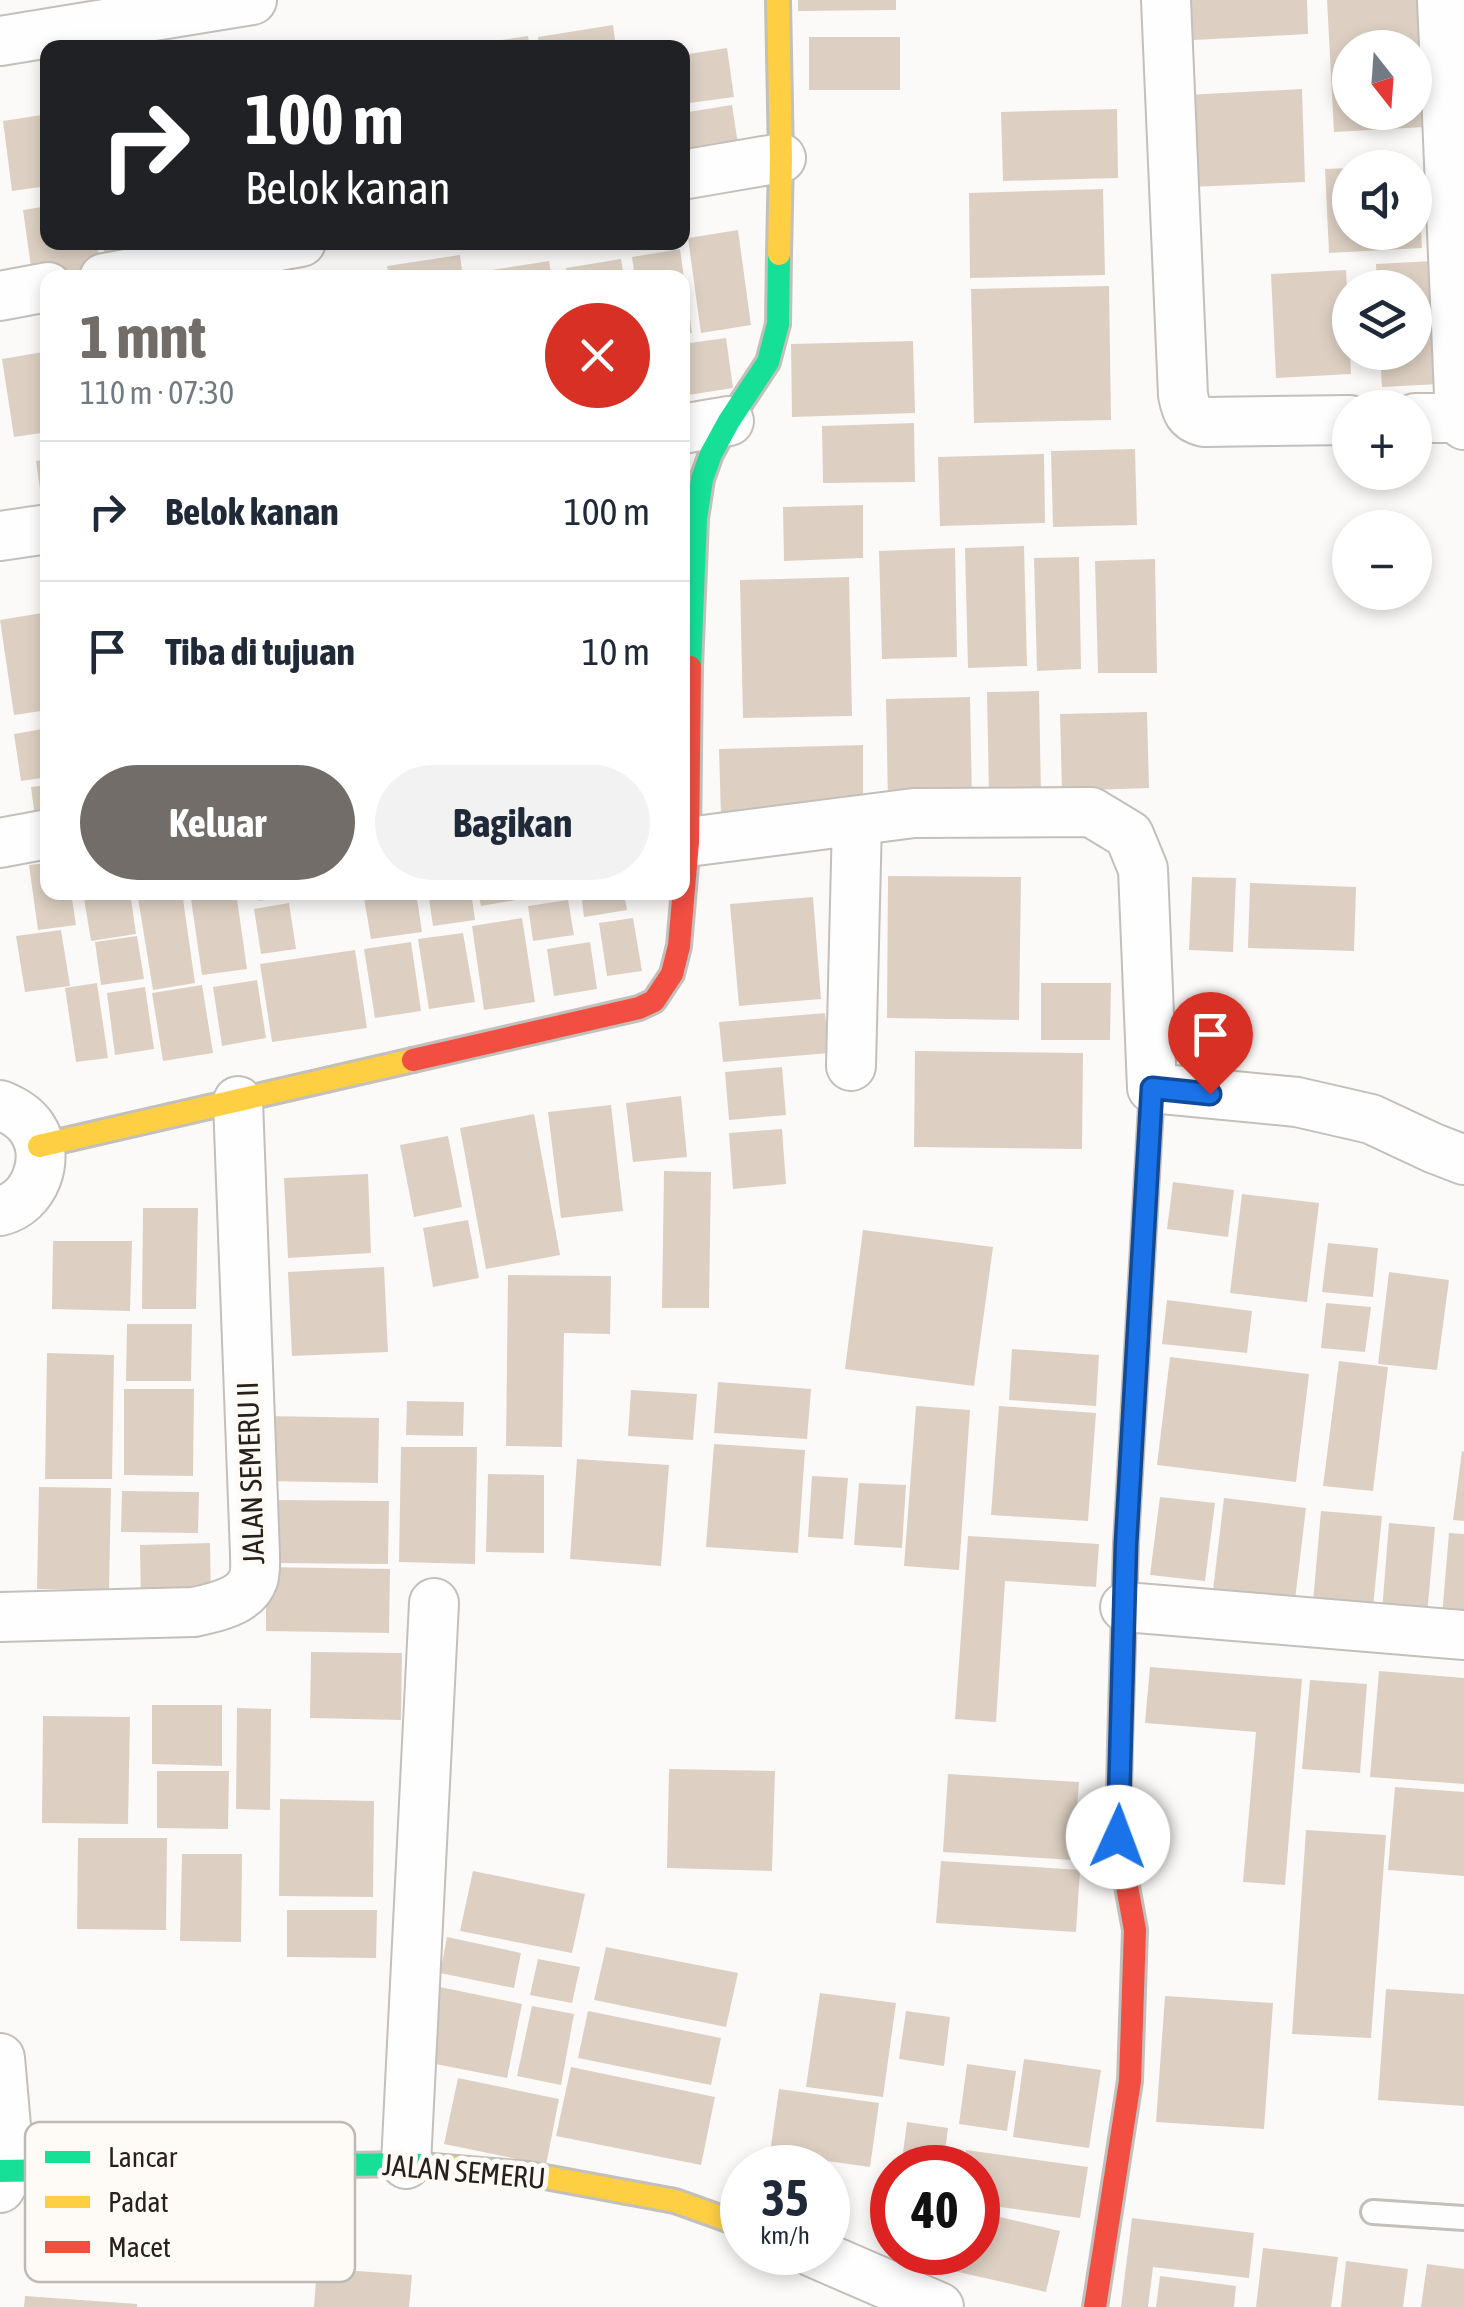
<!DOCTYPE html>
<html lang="id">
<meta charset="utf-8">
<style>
body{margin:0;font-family:"Asap Condensed",sans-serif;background:#f2f2f3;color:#1f2937;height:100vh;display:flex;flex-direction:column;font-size:38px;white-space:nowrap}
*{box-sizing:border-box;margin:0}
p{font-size:32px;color:#747a83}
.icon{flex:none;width:55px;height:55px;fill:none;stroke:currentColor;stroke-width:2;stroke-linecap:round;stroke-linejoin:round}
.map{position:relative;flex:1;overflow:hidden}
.details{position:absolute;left:40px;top:270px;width:650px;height:630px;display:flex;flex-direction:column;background:#fff;border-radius:20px;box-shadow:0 5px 15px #0003}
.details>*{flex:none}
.hud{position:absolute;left:40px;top:40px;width:650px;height:210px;border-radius:20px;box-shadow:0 5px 15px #0003;background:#202124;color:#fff;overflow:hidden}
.needle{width:65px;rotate:163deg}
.fabs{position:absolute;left:1332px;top:30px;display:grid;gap:20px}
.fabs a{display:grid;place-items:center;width:100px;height:100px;border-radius:50%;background:#fff;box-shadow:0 5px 15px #0003;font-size:50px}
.speed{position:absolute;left:720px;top:2145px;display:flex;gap:20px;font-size:50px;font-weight:700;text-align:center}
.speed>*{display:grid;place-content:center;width:130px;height:130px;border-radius:50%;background:#fff;box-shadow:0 5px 15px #0003;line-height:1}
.speed small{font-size:25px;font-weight:400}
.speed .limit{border:15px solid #d22;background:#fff;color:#111}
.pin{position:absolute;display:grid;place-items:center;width:85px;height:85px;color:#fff;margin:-102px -42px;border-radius:50% 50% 50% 0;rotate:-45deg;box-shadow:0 0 10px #0007}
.pin .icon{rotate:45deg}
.me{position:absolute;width:110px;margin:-55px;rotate:2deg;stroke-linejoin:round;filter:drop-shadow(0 0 8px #0008)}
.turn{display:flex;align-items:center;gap:35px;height:210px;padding:0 40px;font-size:45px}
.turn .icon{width:130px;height:130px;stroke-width:2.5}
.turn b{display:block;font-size:70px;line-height:85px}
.round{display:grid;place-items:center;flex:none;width:105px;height:105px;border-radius:52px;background:#f2f2f3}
.headline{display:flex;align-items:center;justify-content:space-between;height:170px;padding:0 40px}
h1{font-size:60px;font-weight:700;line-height:75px;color:#726d68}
.button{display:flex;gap:20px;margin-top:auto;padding:20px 40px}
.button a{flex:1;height:115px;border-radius:60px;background:#726d68;color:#fff;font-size:40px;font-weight:700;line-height:115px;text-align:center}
.button a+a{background:#f2f2f3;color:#1f2937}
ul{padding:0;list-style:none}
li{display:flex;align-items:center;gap:30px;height:140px;padding:0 40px;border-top:2px solid #e0e1e3}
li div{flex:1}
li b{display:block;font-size:38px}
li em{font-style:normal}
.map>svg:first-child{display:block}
.building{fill:#ddd0c3;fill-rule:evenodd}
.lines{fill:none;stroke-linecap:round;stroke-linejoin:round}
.lane-casing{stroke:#c3bfba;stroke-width:28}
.street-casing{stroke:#c3bfba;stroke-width:52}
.fast-casing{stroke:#c3bfba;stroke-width:28}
.slow-casing{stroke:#c3bfba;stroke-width:28}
.jam-casing{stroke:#c3bfba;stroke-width:28}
.lane{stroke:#fffefe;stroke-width:22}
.street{stroke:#fffefe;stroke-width:48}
.fast{stroke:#16e098;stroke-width:22}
.slow{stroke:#ffcf43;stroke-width:22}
.jam{stroke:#f24e42;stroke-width:22}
.route-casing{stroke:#114b97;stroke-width:25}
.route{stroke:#1a73e8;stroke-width:18}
.labels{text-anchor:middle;stroke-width:10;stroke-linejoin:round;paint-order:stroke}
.street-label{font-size:30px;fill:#28211a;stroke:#fefaf6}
.key{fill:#fefaf6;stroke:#beb9b4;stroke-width:2.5}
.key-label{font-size:28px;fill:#28211a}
</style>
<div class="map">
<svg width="1464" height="2307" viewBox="0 0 1464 2307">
<rect width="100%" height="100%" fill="#fcfaf8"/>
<g class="building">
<path d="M798,0H896V10L798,11Z"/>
<path d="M1191,0H1307L1308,34L1193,40Z"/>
<path d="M1327,0H1417L1424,127L1334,132ZM1350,48H1415V112H1350Z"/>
<path d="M613,25L616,48H539L538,37Z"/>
<path d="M528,36L530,48H470L469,45Z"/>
<rect x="809" y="37" width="91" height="53"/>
<path d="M727,48L734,97L682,104V55Z"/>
<path d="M1302,89L1305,182L1190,187L1185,95Z"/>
<path d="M732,105L740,157L682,165V113Z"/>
<path d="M1117,109L1118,178L1003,181L1001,112Z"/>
<path d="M48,114V186L12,191L3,121Z"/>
<path d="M1350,168V232H1415V171H1418L1422,248L1329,253L1325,169Z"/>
<path d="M1103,189L1105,275L970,278L969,193Z"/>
<path d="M48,206V242H97L101,270L33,281L23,210Z"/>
<path d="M738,230L751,325L701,333L688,238Z"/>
<path d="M103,242H132L135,261L106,265Z"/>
<path d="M680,249L684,278H635L632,257Z"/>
<path d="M460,255L463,278H389L387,266Z"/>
<path d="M621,259L624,278H567L566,268Z"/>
<path d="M549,261L552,278H480L479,272Z"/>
<path d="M1433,261L1440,384L1382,387L1380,352H1415V288H1377L1376,264Z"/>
<path d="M1346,270L1351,374L1276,378L1271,274Z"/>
<path d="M685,282L692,333L682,334V283Z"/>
<path d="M1109,286L1111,420L974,423L971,289Z"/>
<path d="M726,338L733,388L682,396V344Z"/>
<path d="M913,341L915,413L792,417L791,344Z"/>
<path d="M43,352L48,383V432L14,437L2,359Z"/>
<path d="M914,423L915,482L823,483L822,426Z"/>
<path d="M1135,449L1137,525L1053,527L1051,451Z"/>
<path d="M1044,454L1045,523L940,526L938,457Z"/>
<path d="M48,459V524H45L36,461Z"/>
<path d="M863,505V558L784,561L783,507Z"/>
<path d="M1024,546L1027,666L968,668L965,548Z"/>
<path d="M955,548L957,657L882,659L879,551Z"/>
<path d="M1079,557L1081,669L1037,671L1034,558Z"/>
<path d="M1155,559L1157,673H1098L1095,561Z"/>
<path d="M849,577L852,716L743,718L740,580Z"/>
<path d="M48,612V710L14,715L0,620Z"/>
<path d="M1039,691L1041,794L989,796L987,692Z"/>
<path d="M970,697L972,801L888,803L886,699Z"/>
<path d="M1147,712L1149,788L1062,791L1060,714Z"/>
<path d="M48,728V777L21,781L14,734Z"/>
<path d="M863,745V812L721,817L719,749Z"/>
<path d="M48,785V815L35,817L31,787Z"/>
<path d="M48,863V892H71L76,925L38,930L29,865Z"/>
<path d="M888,876L1021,877L1019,1020L887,1018Z"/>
<path d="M1192,877L1236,878L1233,952L1189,950Z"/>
<path d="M1250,883L1356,887L1354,951L1248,948Z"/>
<path d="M83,892H130L136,934L91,941Z"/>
<path d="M137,892H182L195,983L153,990Z"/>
<path d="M190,892H236L247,969L202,975Z"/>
<path d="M258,892H298V895L259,901Z"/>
<path d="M363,892H416L422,932L371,939Z"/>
<path d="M428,892H471L475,920L433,926Z"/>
<path d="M478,892H521L522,899L481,906Z"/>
<path d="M581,892H624L627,910L584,917Z"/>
<path d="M813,897L821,999L739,1006L730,904Z"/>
<path d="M568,900L574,935L533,941L528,906Z"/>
<path d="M289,903L296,949L261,954L254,909Z"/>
<path d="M522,918L535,1002L484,1010L472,926Z"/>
<path d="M633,918L642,971L607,976L599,923Z"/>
<path d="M61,930L70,986L25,992L16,936Z"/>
<path d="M463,933L475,1002L429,1009L418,939Z"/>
<path d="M137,936L144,979L101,985L95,942Z"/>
<path d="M411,942L421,1011L375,1018L364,949Z"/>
<path d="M590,942L597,989L554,996L547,949Z"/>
<path d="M355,950L367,1028L272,1042L260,964Z"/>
<path d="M257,980L266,1038L222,1046L213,987Z"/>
<path d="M97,983L108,1058L76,1062L65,988Z"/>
<path d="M1041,983H1111L1110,1040H1041Z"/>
<path d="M202,985L213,1053L163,1061L152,993Z"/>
<path d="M145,987L154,1049L115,1055L107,993Z"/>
<path d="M825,1013L829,1053L723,1062L719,1022Z"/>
<path d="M915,1051L1083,1053L1082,1149L914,1147Z"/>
<path d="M782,1067L786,1115L729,1120L725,1072Z"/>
<path d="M681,1096L687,1157L633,1162L626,1103Z"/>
<path d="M611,1105L623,1211L561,1218L548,1112Z"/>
<path d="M534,1114L560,1255L486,1269L460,1128Z"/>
<path d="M782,1129L786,1184L733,1189L729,1133Z"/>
<path d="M448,1136L462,1207L414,1217L400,1145Z"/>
<path d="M664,1171L711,1172L709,1308H662Z"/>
<path d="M368,1174L371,1253L288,1258L284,1178Z"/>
<path d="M1173,1182L1234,1190L1228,1237L1167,1229Z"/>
<path d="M1242,1194L1319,1203L1307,1302L1230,1293Z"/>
<path d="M143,1208H198L196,1309H142Z"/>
<path d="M468,1220L479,1278L433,1287L423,1228Z"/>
<path d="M863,1230L993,1247L974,1386L845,1369Z"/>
<path d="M53,1241H132L130,1311L52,1309Z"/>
<path d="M1328,1243L1378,1248L1373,1297L1322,1292Z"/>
<path d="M384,1267L388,1352L292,1356L288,1272Z"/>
<path d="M1389,1272L1449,1280L1437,1370L1378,1364Z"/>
<path d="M508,1275L611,1276L610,1334L564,1333L562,1447L506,1446Z"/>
<path d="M1167,1300L1252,1311L1247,1353L1162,1344Z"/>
<path d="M1326,1303L1371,1307L1365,1352L1321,1348Z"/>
<path d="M127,1324H192L191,1381H126Z"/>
<path d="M1012,1349L1099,1355L1096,1406L1009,1400Z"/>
<path d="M47,1353L114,1355L112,1479H45Z"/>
<path d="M1170,1357L1309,1374L1296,1482L1157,1465Z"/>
<path d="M1339,1361L1388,1367L1373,1491L1323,1486Z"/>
<path d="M718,1382L811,1389L807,1439L714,1433Z"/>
<path d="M124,1389H194L193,1476L124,1475Z"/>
<path d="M631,1390L697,1394L693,1440L628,1436Z"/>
<path d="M407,1401L464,1402L463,1436L406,1435Z"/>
<path d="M916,1406L970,1410L959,1570L904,1566Z"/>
<path d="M999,1406L1096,1413L1088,1521L991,1515Z"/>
<path d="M265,1416L379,1418L378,1483L264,1481Z"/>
<path d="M714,1444L805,1450L798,1553L706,1547Z"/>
<path d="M401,1447H477L475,1564L399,1562Z"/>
<path d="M1462,1451L1464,1452V1521L1453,1520Z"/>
<path d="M577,1459L669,1465L661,1566L570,1559Z"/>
<path d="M488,1474L544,1475V1553L486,1552Z"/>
<path d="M812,1476L848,1478L843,1539L808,1537Z"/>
<path d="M859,1483L906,1485L902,1548L854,1545Z"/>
<path d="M39,1487L111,1488L109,1590L37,1589Z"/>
<path d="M122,1491L199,1492L198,1533L121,1532Z"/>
<path d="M1160,1497L1215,1503L1205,1581L1150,1575Z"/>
<path d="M1224,1498L1306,1508L1295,1600L1213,1590Z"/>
<path d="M275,1500L389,1501L388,1564L273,1563Z"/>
<path d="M1321,1511L1382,1516L1373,1607L1313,1602Z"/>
<path d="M1389,1523L1435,1527L1427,1615L1382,1611Z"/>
<path d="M1449,1533L1464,1534V1617L1442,1616Z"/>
<path d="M968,1536L1099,1544L1096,1587L1005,1581L996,1722L955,1719Z"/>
<path d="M210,1543L211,1602L141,1604L140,1545Z"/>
<path d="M266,1567L390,1569L389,1633L266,1631Z"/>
<path d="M311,1652L402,1653L401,1720L310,1718Z"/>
<path d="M1150,1667L1302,1679L1285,1885L1243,1882L1256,1732L1145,1723Z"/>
<path d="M1379,1671L1464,1678V1784L1370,1777Z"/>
<path d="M1310,1680L1367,1684L1360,1773L1302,1769Z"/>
<path d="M152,1705H222V1766L152,1764Z"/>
<path d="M237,1708L271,1709L270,1810L236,1809Z"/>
<path d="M43,1716L130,1717L128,1824L42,1823Z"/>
<path d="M669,1769L775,1771L772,1871L667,1868Z"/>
<path d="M157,1771H229L228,1829L157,1828Z"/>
<path d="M948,1774L1079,1782L1073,1860L943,1852Z"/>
<path d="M1395,1787L1464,1792V1876L1388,1870Z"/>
<path d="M280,1799L374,1801L373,1897L279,1896Z"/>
<path d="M1306,1830L1386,1835L1371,2038L1292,2034Z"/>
<path d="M78,1838H167L166,1930L77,1929Z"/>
<path d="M182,1854H242L241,1942L180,1941Z"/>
<path d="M941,1861L1080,1870L1076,1932L936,1923Z"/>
<path d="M473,1871L585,1894L572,1953L460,1931Z"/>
<path d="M287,1910H377L376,1958L287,1957Z"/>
<path d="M447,1937L521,1953L514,1988L440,1973Z"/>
<path d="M606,1947L738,1973L726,2027L594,2000Z"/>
<path d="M538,1959L580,1967L572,2003L530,1995Z"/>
<path d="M440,1987L522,2004L507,2078L425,2062Z"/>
<path d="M1386,1989L1464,1994V2106L1378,2100Z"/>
<path d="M820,1993L896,2003L883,2097L806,2087Z"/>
<path d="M1165,1996L1273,2003L1264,2129L1156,2122Z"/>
<path d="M532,2006L574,2014L561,2085L517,2076Z"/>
<path d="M588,2011L721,2038L711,2085L578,2058Z"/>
<path d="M906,2011L950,2017L944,2066L899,2059Z"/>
<path d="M1024,2059L1101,2070L1089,2148L1013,2137Z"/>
<path d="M967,2064L1016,2071L1007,2131L959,2124Z"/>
<path d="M571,2067L715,2097L701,2165L556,2136Z"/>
<path d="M458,2078L559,2099L546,2165L444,2144Z"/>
<path d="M779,2089L879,2103L870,2167L770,2153Z"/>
<path d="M907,2122L948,2128L943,2168H901Z"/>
<path d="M966,2150L1088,2167L1080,2218L978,2204V2168H963Z"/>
<path d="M978,2212L1060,2231L1046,2292L945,2269L949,2252H978Z"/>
<path d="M1132,2218L1254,2233L1249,2278L1153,2267L1148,2307H1121Z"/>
<path d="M1263,2248L1338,2257L1331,2307H1256Z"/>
<path d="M1346,2261L1408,2269L1403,2307H1341Z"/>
<path d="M1427,2264L1464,2269V2307H1421Z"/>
<path d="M317,2268L412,2275L409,2307H314Z"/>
<path d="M1160,2276L1236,2286L1234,2307H1156Z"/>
<path d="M25,2296L137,2304V2307H24Z"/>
</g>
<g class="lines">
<g class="lane-casing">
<path id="lane" d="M1373,2212L1464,2218"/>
</g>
<g class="street-casing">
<g id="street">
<path d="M1166,0L1183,395C1186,410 1188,418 1204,422L1350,420"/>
<path d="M1442,0L1460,418L1464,425"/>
<path d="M0,41L252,0"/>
<path d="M682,175L781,158"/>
<path d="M104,278L301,242"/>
<path d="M0,296L48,287"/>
<path d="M1415,418H1460"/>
<path d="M682,429L729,421"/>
<path d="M0,536L48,529"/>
<path d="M688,842L914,813L1091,812L1129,835L1143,869L1152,1088L1297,1102L1371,1119L1433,1148L1464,1160"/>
<path d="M0,843L48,834"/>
<path d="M851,1066L857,821"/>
<path d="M0,1105C12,1110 24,1116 32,1128C52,1158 35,1203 0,1211"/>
<path d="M1125,1607L1464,1635"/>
<path d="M0,1617L194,1612C213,1608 245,1602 253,1580C256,1573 255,1562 255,1554L238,1101"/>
<path d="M0,2058L10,2171L0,2188"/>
<path d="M406,2164L434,1603"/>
<path d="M812,2252L939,2307"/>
</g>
</g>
<g class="fast-casing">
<g id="fast">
<path d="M690,667L696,519L702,479L711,454L729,421L768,362L778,324L779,254"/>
<path d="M1120,1745L1126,1543L1152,1088"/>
<path d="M0,2171L406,2164L445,2167"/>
</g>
</g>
<g class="slow-casing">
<g id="slow">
<path d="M778,0L781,158L779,254"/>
<path d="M39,1146L413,1060"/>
<path d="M445,2167L529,2174L675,2201L742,2225"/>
</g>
</g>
<g class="jam-casing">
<g id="jam">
<path d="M413,1060L639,1008L654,1001L672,974L679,946L688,842L690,667"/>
<path d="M1095,2307L1130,2081L1135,1930L1118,1837L1120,1745"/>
</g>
</g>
<use href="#lane" class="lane"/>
<use href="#street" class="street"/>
<use href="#fast" class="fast"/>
<use href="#slow" class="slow"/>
<use href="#jam" class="jam"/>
</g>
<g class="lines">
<g class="route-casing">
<path id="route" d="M1118,1837L1126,1544L1152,1088L1210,1094"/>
</g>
<use href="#route" class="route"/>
</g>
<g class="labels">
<g class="street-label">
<text transform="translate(251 1473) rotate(-92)" y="10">JALAN SEMERU II</text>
<text transform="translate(464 2172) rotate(5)" y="10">JALAN SEMERU</text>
</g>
</g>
<rect x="25" y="2122" width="330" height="160" rx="15" class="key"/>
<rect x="45" y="2151" width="45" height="12" fill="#16e098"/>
<rect x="45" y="2196" width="45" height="12" fill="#ffcf43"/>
<rect x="45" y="2241" width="45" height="12" fill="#f24e42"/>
<g class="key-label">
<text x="108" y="2167">Lancar</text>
<text x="108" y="2212">Padat</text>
<text x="108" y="2257">Macet</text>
</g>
</svg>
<div class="fabs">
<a><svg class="needle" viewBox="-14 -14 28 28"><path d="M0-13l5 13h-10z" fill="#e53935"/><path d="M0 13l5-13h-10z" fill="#747a83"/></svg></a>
<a><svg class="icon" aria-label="sound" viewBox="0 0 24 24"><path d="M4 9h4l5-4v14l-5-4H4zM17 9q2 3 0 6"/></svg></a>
<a><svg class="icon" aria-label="layers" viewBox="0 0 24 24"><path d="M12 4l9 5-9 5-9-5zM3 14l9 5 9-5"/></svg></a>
<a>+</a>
<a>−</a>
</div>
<div class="speed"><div>35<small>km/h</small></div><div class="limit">40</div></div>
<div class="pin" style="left:1210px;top:1094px;background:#d93025"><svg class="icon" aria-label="arrive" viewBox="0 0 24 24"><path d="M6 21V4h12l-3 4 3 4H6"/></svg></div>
<svg class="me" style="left:1118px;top:1837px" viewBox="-20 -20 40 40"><circle r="19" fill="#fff"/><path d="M0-13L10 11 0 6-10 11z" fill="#1a73e8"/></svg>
<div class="hud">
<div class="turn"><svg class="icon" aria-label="right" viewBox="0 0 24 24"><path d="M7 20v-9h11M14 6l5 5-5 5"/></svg><div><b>100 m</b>Belok kanan</div></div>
</div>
<section class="details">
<div class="headline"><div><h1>1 mnt</h1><p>110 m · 07:30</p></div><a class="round" style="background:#d93025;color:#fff"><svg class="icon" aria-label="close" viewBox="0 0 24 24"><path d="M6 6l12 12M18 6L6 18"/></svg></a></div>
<ul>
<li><svg class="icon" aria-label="right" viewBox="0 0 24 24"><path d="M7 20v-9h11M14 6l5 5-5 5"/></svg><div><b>Belok kanan</b></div><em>100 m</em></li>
<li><svg class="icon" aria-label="arrive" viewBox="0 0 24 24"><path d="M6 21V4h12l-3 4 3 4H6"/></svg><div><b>Tiba di tujuan</b></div><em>10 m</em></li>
</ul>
<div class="button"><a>Keluar</a><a>Bagikan</a></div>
</section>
</div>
